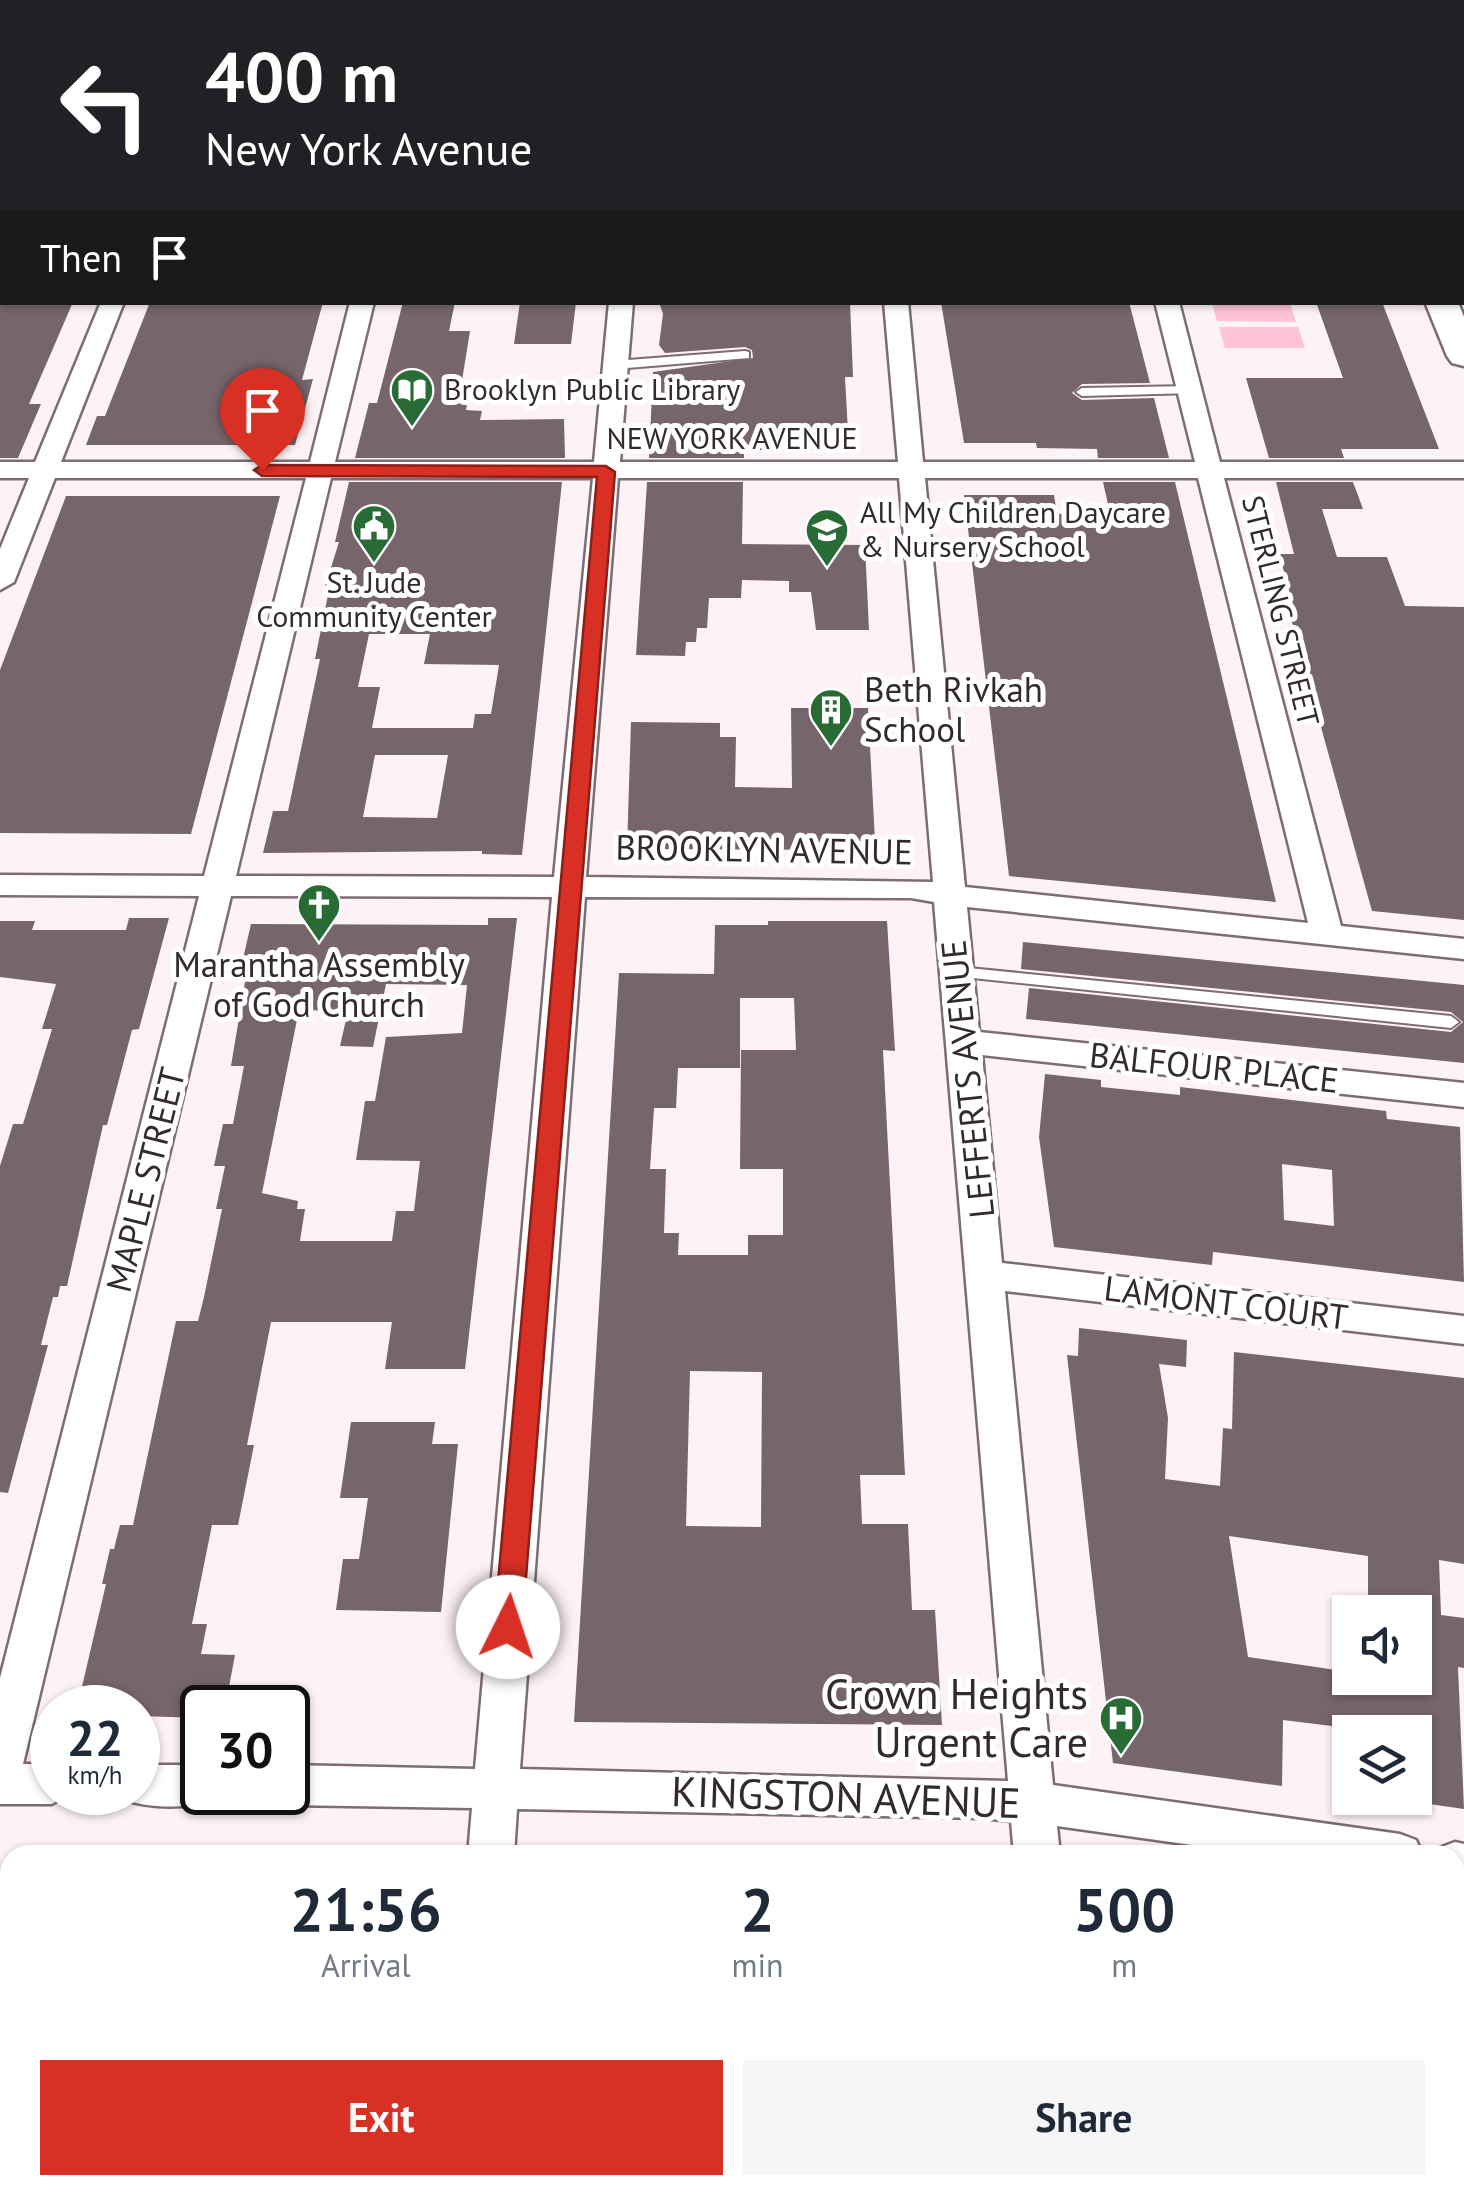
<!DOCTYPE html>
<style>
body{margin:0;font-family:"PT Sans",sans-serif;background:#f6f6f7;color:#1f2937;height:100vh;display:flex;flex-direction:column;font-size:38px;white-space:nowrap}
*{box-sizing:border-box;margin:0}
p{font-size:32px;color:#747a83}
.icon{flex:none;width:55px;height:55px;fill:none;stroke:currentColor;stroke-width:2;stroke-linecap:round;stroke-linejoin:round}
.map{position:relative;flex:1;overflow:hidden}
.drawer{position:absolute;left:0px;top:1845px;width:1465px;height:350px;display:flex;flex-direction:column;background:#fff;border-radius:30px 30px 0 0;box-shadow:0 2px 8px #0004}
.drawer>*{flex:none}
.banner{position:absolute;left:0px;top:0px;width:1465px;height:305px;box-shadow:0 2px 8px #0004;background:#202124;color:#fff;overflow:hidden}
.controls{position:absolute;left:1332px;top:1595px;display:grid;gap:20px}
.controls a{display:grid;place-items:center;width:100px;height:100px;border-radius:0px;background:#fff;box-shadow:0 2px 8px #0004;font-size:50px}
.speed{position:absolute;left:30px;top:1685px;display:flex;gap:20px;font-size:50px;font-weight:700;text-align:center}
.speed>*{display:grid;place-content:center;width:130px;height:130px;border-radius:50%;background:#fff;box-shadow:0 2px 8px #0004;line-height:1}
.speed small{font-size:25px;font-weight:400}
.speed .limit{border:5px solid #111;border-radius:15px;background:#fff;color:#111}
.pin{position:absolute;display:grid;place-items:center;width:85px;height:85px;color:#fff;margin:-102px -42px;border-radius:50% 50% 50% 0;rotate:-45deg;box-shadow:0 0 10px #0007}
.pin .icon{rotate:45deg}
.me{position:absolute;width:110px;margin:-55px;rotate:4deg;stroke-linejoin:round;filter:drop-shadow(0 0 8px #0008)}
.turn{display:flex;align-items:center;gap:35px;height:210px;padding:0 40px;font-size:45px}
.turn .icon{width:130px;height:130px;stroke-width:2.5}
.turn b{display:block;font-size:70px;line-height:85px}
.then{display:flex;align-items:center;height:95px;padding:0 40px;background:#0003;gap:20px;font-size:38px}
.eta{display:flex;justify-content:space-evenly;align-items:center;height:170px;text-align:center}
.eta b{font-size:60px;font-weight:800;line-height:70px}
.primary-button{display:flex;gap:20px;margin-top:auto;padding:20px 40px}
.primary-button a{flex:1;height:115px;border-radius:0px;background:#d93025;color:#fff;font-size:40px;font-weight:800;line-height:115px;text-align:center}
.primary-button a+a{background:#f6f6f7;color:#1f2937}
.map>svg:first-child{display:block}
.green{fill:#fec3d6}
.building{fill:#76656a;fill-rule:evenodd}
.lines{fill:none;stroke-linecap:round;stroke-linejoin:round}
.lane-casing{stroke:#7d6d72;stroke-width:4}
.street-casing{stroke:#7d6d72;stroke-width:5}
.secondary-casing{stroke:#7d6d72;stroke-width:5}
.lane{fill:#fff;fill-rule:evenodd}
.street{fill:#fff;fill-rule:evenodd}
.secondary{fill:#fff;fill-rule:evenodd}
.route{fill:#d93025;stroke:#8d1f18;stroke-width:2.5}
.labels{text-anchor:middle;stroke-width:10;stroke-linejoin:round;paint-order:stroke}
.far-poi-label{font-size:30px;fill:#322a2d;stroke:#fff;text-anchor:start}
.far-street-label{font-size:30px;fill:#322a2d;stroke:#fff}
.poi-label{font-size:35px;fill:#322a2d;stroke:#fff;text-anchor:start}
.street-label{font-size:35px;fill:#322a2d;stroke:#fff}
.near-poi-label{font-size:42px;fill:#322a2d;stroke:#fff;text-anchor:end}
.near-street-label{font-size:42px;fill:#322a2d;stroke:#fff}
</style>
<div class="map">
<svg width="1464" height="2195" viewBox="0 0 1464 2195">
<rect width="100%" height="100%" fill="#fdf2f5"/>
<g class="green">
<path d="M1212,303H1290L1296,322L1217,321Z"/>
<path d="M1219,327H1298L1305,348H1225Z"/>
</g>
<g class="building">
<path d="M0,302H73L29,404H41L18,458H0Z"/>
<path d="M150,302H323L302,380L313,379L295,445H86L97,416H105Z"/>
<path d="M403,302H455L449,331H470L460,393H469L466,410L482,411L480,420L564,419L565,458H355L369,403H377Z"/>
<path d="M520,302H576L571,344H514Z"/>
<path d="M659,302H850L853,377H845L849,450H744V458H649L653,372L753,358L752,350L745,347L665,353L659,345L663,314Z"/>
<path d="M941,302H1129L1150,383L1082,384L1072,393L1082,400L1154,398L1169,458H1098L1097,449L1037,448L1036,443H964Z"/>
<path d="M1316,302H1382L1439,449H1341L1344,458H1269L1246,378H1343Z"/>
<path d="M349,482H562L522,855L482,854V851L263,853L273,811H288L320,659H315L329,590H324L339,542H335ZM369,634H430L424,664L499,665L491,714H475L473,728H372L380,687H358ZM375,755H448L437,818L363,817Z"/>
<path d="M647,482H743L742,544L865,545L869,630H816L811,592H789V581L742,580L741,598H709L707,628H697L696,642H686L685,656L636,655Z"/>
<path d="M1103,482H1175L1276,902L1009,876L964,495H1054L1057,514L1110,513Z"/>
<path d="M1276,482H1353L1363,509H1322L1337,557H1387L1405,606L1464,607V920L1372,911L1288,608H1294L1279,554H1294Z"/>
<path d="M66,496H280L191,834L0,833V670Z"/>
<path d="M791,708H868L875,841L862,850L627,849L631,722L720,723V737H736L735,787L792,788Z"/>
<path d="M129,918H169L139,1029L132,1030L107,1125H103L67,1286H60L58,1297H53L41,1345H48L8,1493L0,1492V1166L13,1124H23L52,1029H42L56,984L0,977V921H35L32,930H126Z"/>
<path d="M488,918H517L465,1369H385L392,1322H271L247,1445H254L238,1525H212L192,1624H207L201,1654L235,1655L225,1708H202V1718L138,1716V1708H77L106,1584H102L110,1549H114L120,1525H133L176,1321H198L204,1297L222,1209H216L225,1166H214L223,1124H233L244,1066H231L246,976H239L251,924L488,925ZM386,984L467,985L462,1033L386,1037L375,1101H365L356,1160L420,1161L414,1211H396L392,1241H300L305,1209H297L298,1201L262,1193L299,1010L348,1011L340,1046L373,1047Z"/>
<path d="M768,921H887L895,1051L883,1050L905,1475H860L862,1524H908L912,1610H935L942,1725L574,1722L619,973L714,974L715,925H768ZM740,998H794L796,1050H741L740,1169H783V1235H748V1255H678L679,1233H664L666,1169H650L654,1108H676L678,1068H740ZM690,1371L762,1372L761,1527L686,1526Z"/>
<path d="M1023,942L1464,985V1063L1026,1019L1029,988L1451,1032L1463,1022L1451,1012L1021,969Z"/>
<path d="M1045,1074L1101,1080V1087L1180,1095V1087L1386,1111L1387,1119L1460,1127L1464,1282L1213,1252L1212,1265L1054,1247L1039,1137ZM1282,1164L1332,1170L1334,1226L1284,1220Z"/>
<path d="M1079,1328L1187,1340L1186,1367L1159,1364L1168,1418L1165,1479L1220,1486L1223,1428L1232,1429L1234,1352L1464,1378V1564L1439,1560L1441,1615L1464,1618V1668L1458,1667L1464,1809L1415,1802V1732H1348V1728L1283,1720L1282,1786L1113,1763L1067,1355L1078,1356ZM1229,1536L1368,1556V1612H1415V1678H1350V1672L1248,1657Z"/>
<path d="M351,1422H435L432,1444H458L441,1612L336,1610L343,1559H359L368,1498H340Z"/>
</g>
<g class="lines">
<g class="lane-casing">
<g id="lane">
<path d="M745,351L749,352V358L615,369L609,365L615,361Z"/>
<path d="M1190,386L1196,390L1194,393L1082,396L1076,392L1082,388Z"/>
<path d="M959,967L1451,1016L1459,1022L1451,1028L953,976L951,972L953,968Z"/>
</g>
</g>
<g class="street-casing">
<g id="street">
<rect x="637" y="0" width="18" height="2"/>
<rect x="860" y="0" width="18" height="2"/>
<rect x="1079" y="0" width="18" height="2"/>
<path d="M2,48V63L0,64V49Z"/>
<rect x="1462" y="286" width="2" height="14"/>
<path d="M101,302H124L61,462H310L350,302H374L335,462H594L609,302H633L620,462H898L884,302H908L923,462H1195L1155,302H1179L1220,462H1464V478H1224L1341,926L1464,939V959L967,907L979,1032L1464,1083V1107L982,1055L1002,1263L1464,1316V1344L1005,1291L1053,1785L1400,1834L1416,1840L1423,1855H1263L1057,1826L1060,1855H1014L1011,1821L982,1818L517,1809L514,1855H468L472,1808L288,1805L272,1799L269,1792H288V1765L475,1769L552,897L231,896L23,1764H52V1792H71L52,1804H0V1678L199,896L0,895V875L204,876L306,478H55L14,582L0,590V549L29,478H0V462H35ZM331,478H593L554,877L236,876ZM618,478H899L933,882L586,877ZM925,478H1198L1308,923L965,887ZM585,897L911,898L934,902L1008,1781L520,1769Z"/>
<path d="M138,1765H202V1792H221L218,1799C190,1809 150,1809 122,1799L119,1792H138Z"/>
<path d="M1455,1842L1464,1844V1886L1455,1884V1855H1436L1439,1848Z"/>
<path d="M438,2185H488V2195H436Z"/>
<path d="M1042,2185H1092L1094,2195H1042Z"/>
</g>
</g>
<g class="secondary-casing">
<g id="secondary">
<path d="M1296,0H1322L1324,2H1297Z"/>
<rect x="0" y="116" width="2" height="18"/>
<rect x="1462" y="119" width="2" height="18"/>
<path d="M1425,302H1458L1464,317V366L1452,363L1447,356Z"/>
</g>
</g>
<use href="#lane" class="lane"/>
<use href="#street" class="street"/>
<use href="#secondary" class="secondary"/>
</g>
<path class="route" d="M606,466L615,472L522,1627L518,1635H498L494,1627L597,477L262,476L254,470L262,465Z"/>
<defs>
<g id="library-pin" transform="scale(2.25)"><path d="M0 17L-7.5 6A9.5 9.5 0 1 1 7.5 6Z" fill="#286b35" stroke="#fff"/><path d="M-6-4Q-3-5.5-.7-3.5V5Q-3 3-6 4ZM6-4Q3-5.5 .7-3.5V5Q3 3 6 4Z" fill="#fff"/></g>
<g id="civic-pin" transform="scale(2.25)"><path d="M0 17L-7.5 6A9.5 9.5 0 1 1 7.5 6Z" fill="#286b35" stroke="#fff"/><path d="M-.6-6.5H3V-4.5H.6V-3L4-1V1h2V6H-6V1h2V-1L-.6-3ZM-1.2 2.5V6h2.4V2.5Z" fill="#fff"/></g>
<g id="school-pin" transform="scale(2.25)"><path d="M0 17L-7.5 6A9.5 9.5 0 1 1 7.5 6Z" fill="#286b35" stroke="#fff"/><path d="M0-5L7-2L0 1L-7-2ZM-4 1L0 2.5L4 1V4Q0 6-4 4Z" fill="#fff"/></g>
<g id="building-pin" transform="scale(2.25)"><path d="M0 17L-7.5 6A9.5 9.5 0 1 1 7.5 6Z" fill="#286b35" stroke="#fff"/><path d="M-4-6H4V6H1V3H-1V6H-4ZM-2.5-4.3h1.7v1.8h-1.7ZM.8-4.3h1.7v1.8H.8ZM-2.5-1h1.7V.8h-1.7ZM.8-1h1.7V.8H.8Z" fill="#fff"/></g>
<g id="church-pin" transform="scale(2.25)"><path d="M0 17L-7.5 6A9.5 9.5 0 1 1 7.5 6Z" fill="#286b35" stroke="#fff"/><path d="M-1.2-6h2.4v3.5h3.3v2.4h-3.3V6h-2.4V-.1h-3.3v-2.4h3.3Z" fill="#fff"/></g>
<g id="hospital-pin" transform="scale(2.25)"><path d="M0 17L-7.5 6A9.5 9.5 0 1 1 7.5 6Z" fill="#286b35" stroke="#fff"/><path d="M-5-5h3v3.5h4V-5h3V5h-3V1.5h-4V5h-3Z" fill="#fff"/></g>
</defs>
<g fill-rule="evenodd">
<use href="#library-pin" x="412" y="390"/>
<use href="#civic-pin" x="374" y="526"/>
<use href="#school-pin" x="827" y="530"/>
<use href="#building-pin" x="831" y="710"/>
<use href="#church-pin" x="319" y="905"/>
<use href="#hospital-pin" x="1121" y="1718"/>
</g>
<g class="labels">
<g class="far-poi-label">
<text x="444" y="400">Brooklyn Public Library</text>
<text x="860" y="523">All My Children Daycare<tspan x="860" dy="34">&amp; Nursery School</tspan></text>
<text x="374" y="593" text-anchor="middle">St. Jude<tspan x="374" dy="34">Community Center</tspan></text>
</g>
<g class="far-street-label">
<text x="732" y="449">NEW YORK AVENUE</text>
<text transform="translate(1280 611) rotate(76)" y="10">STERLING STREET</text>
</g>
<g class="poi-label">
<text x="864" y="702">Beth Rivkah<tspan x="864" dy="40">School</tspan></text>
<text x="319" y="977" text-anchor="middle">Marantha Assembly<tspan x="319" dy="40">of God Church</tspan></text>
</g>
<g class="street-label">
<text transform="translate(764 850) rotate(1)" y="12">BROOKLYN AVENUE</text>
<text transform="translate(1214 1068) rotate(6)" y="12">BALFOUR PLACE</text>
<text transform="translate(968 1079) rotate(-96)" y="12">LEFFERTS AVENUE</text>
<text transform="translate(146 1180) rotate(-76)" y="12">MAPLE STREET</text>
<text transform="translate(1226 1303) rotate(7)" y="12">LAMONT COURT</text>
</g>
<g class="near-poi-label">
<text x="1088" y="1709">Crown Heights<tspan x="1088" dy="48">Urgent Care</tspan></text>
</g>
<g class="near-street-label">
<text transform="translate(846 1797) rotate(2)" y="15">KINGSTON AVENUE</text>
</g>
</g>
</svg>
<div class="controls">
<a><svg class="icon" aria-label="sound" viewBox="0 0 24 24"><path d="M4 9h4l5-4v14l-5-4H4zM17 9q2 3 0 6"/></svg></a>
<a><svg class="icon" aria-label="layers" viewBox="0 0 24 24"><path d="M12 4l9 5-9 5-9-5zM3 14l9 5 9-5"/></svg></a>
</div>
<div class="speed"><div>22<small>km/h</small></div><div class="limit">30</div></div>
<div class="pin" style="left:262px;top:470px;background:#d93025"><svg class="icon" aria-label="arrive" viewBox="0 0 24 24"><path d="M6 21V4h12l-3 4 3 4H6"/></svg></div>
<svg class="me" style="left:508px;top:1627px" viewBox="-20 -20 40 40"><circle r="19" fill="#fff"/><path d="M0-13L10 11 0 6-10 11z" fill="#d93025"/></svg>
<div class="banner">
<div class="turn"><svg class="icon" aria-label="left" viewBox="0 0 24 24"><path d="M17 20v-9H6M10 6l-5 5 5 5"/></svg><div><b>400 m</b>New York Avenue</div></div>
<div class="then">Then<svg class="icon" aria-label="arrive" viewBox="0 0 24 24"><path d="M6 21V4h12l-3 4 3 4H6"/></svg></div>
</div>
<section class="drawer">
<div class="eta">
<div><b>21:56</b><p>Arrival</p></div>
<div><b>2</b><p>min</p></div>
<div><b>500</b><p>m</p></div>
</div>
<div class="primary-button"><a>Exit</a><a>Share</a></div>
</section>
</div>
